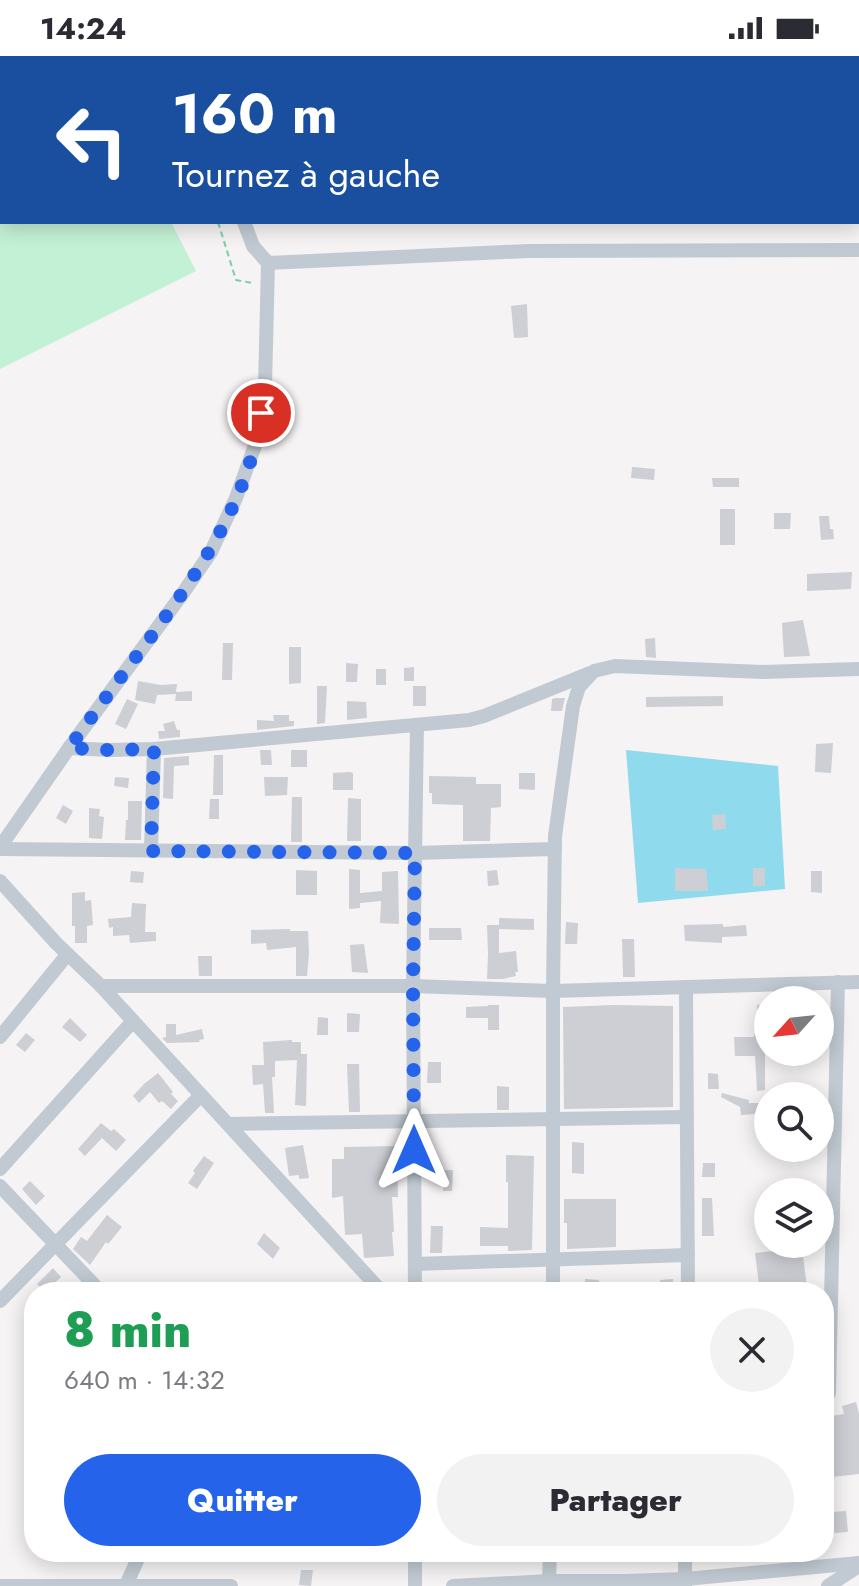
<!DOCTYPE html>
<html lang="fr">
<meta charset="utf-8">
<style>
body{margin:0;font-family:Jost,sans-serif;background:#f2f2f3;color:#2b2b33;height:100vh;display:flex;flex-direction:column;font-size:30px;white-space:nowrap}
*{box-sizing:border-box;margin:0}
p{font-size:26px;color:#7c7c81}
.icon{flex:none;width:44px;height:44px;fill:none;stroke:currentColor;stroke-width:2;stroke-linecap:round;stroke-linejoin:round}
.map{position:relative;flex:1;overflow:hidden}
.drawer{position:absolute;left:24px;top:1226px;width:810px;height:280px;display:flex;flex-direction:column;background:#fff;border-radius:32px;box-shadow:0 4px 20px #0003}
.drawer>*{flex:none}
.guide{position:absolute;left:0px;top:0px;width:860px;height:168px;box-shadow:0 4px 20px #0003;background:#1a4fa0;color:#fff;overflow:hidden}
.needle{width:52px;rotate:243deg}
.buttons{position:absolute;left:754px;top:930px;display:grid;gap:16px}
.buttons a{display:grid;place-items:center;width:80px;height:80px;border-radius:50%;background:#fff;box-shadow:0 4px 20px #0003;font-size:40px}
.pin{position:absolute;display:grid;place-items:center;width:68px;height:68px;color:#fff;margin:-34px;border:4px solid #fff;border-radius:50%;box-shadow:0 2px 8px #0007}
.me{position:absolute;width:88px;margin:-44px;rotate:0deg;stroke-linejoin:round;filter:drop-shadow(0 0 6px #0008)}
.turn{display:flex;align-items:center;gap:28px;height:168px;padding:0 40px;font-size:36px}
.turn .icon{width:104px;height:104px;stroke-width:2.5}
.turn b{display:block;font-size:56px;line-height:68px}
.round{display:grid;place-items:center;flex:none;width:84px;height:84px;border-radius:42px;background:#f2f2f3}
.head{display:flex;align-items:center;justify-content:space-between;height:136px;padding:0 40px}
h1{font-size:48px;font-weight:800;line-height:60px;color:#1e9e55}
.action{display:flex;gap:16px;margin-top:auto;padding:16px 40px}
.action a{flex:1;height:92px;border-radius:48px;background:#2563eb;color:#fff;font-size:32px;font-weight:800;line-height:92px;text-align:center}
.action a+a{background:#f2f2f3;color:#2b2b33}
.status{display:flex;justify-content:space-between;align-items:center;height:56px;padding:0 40px;background:#fff;direction:ltr}
.status svg{height:22px;fill:currentColor}
.map>svg:first-child{display:block}
.green{fill:#c3f1d5}
.water{fill:#90daee}
.building{fill:#cdcfd5}
.lines{fill:none;stroke-linecap:round;stroke-linejoin:round}
.path{stroke:#7ad0a6;stroke-width:2;stroke-dasharray:6 4;stroke-linecap:butt}
.street{stroke:#c1cad2;stroke-width:14}
.route{stroke:#2563eb;stroke-width:14;stroke-dasharray:0 25.2}
</style>
<div class="status"><b>14:24</b><svg viewBox="0 0 49 12"><path d="M0 12V9h3v3zM5 12V6h3v6zM10 12V3h3v9zM15 12V0h3v12zM26 1h20v11H26zM47 4h2v5h-2z"/></svg></div>
<div class="map">
<svg width="859" height="1530" viewBox="0 0 859 1530">
<rect width="100%" height="100%" fill="#f5f3f3"/>
<path class="green" d="M2,14V166H171L196,215L0,313V15Z"/>
<path class="water" d="M626,694L778,710L785,833L638,847Z"/>
<g class="building">
<path d="M527,248L528,281L514,282L511,250Z"/>
<path d="M632,411L655,413L654,424L631,422Z"/>
<path d="M712,422H739V431H713Z"/>
<rect x="720" y="453" width="15" height="36"/>
<path d="M774,457H791L790,473H774Z"/>
<path d="M819,460H829L830,473H833L834,483L821,484Z"/>
<path d="M852,516L851,533L807,535V518Z"/>
<path d="M803,564L810,600L784,601L782,567Z"/>
<path d="M655,582L656,602L646,601L645,583Z"/>
<path d="M223,587H233L232,624H222Z"/>
<path d="M289,591H301V627L289,628Z"/>
<path d="M346,607L358,608L357,626H346Z"/>
<path d="M414,611V625H404V612Z"/>
<rect x="376" y="613" width="10" height="16"/>
<path d="M138,625L161,629L177,628L176,636L192,635V645H175L176,638L157,639L155,648L135,644Z"/>
<path d="M317,630H327L325,667L317,668Z"/>
<rect x="413" y="630" width="13" height="20"/>
<path d="M723,640V650L646,651V641Z"/>
<path d="M555,642H565L562,655H551L552,643Z"/>
<path d="M127,643L138,648L126,673L115,668Z"/>
<path d="M347,645L366,646L367,662L347,664Z"/>
<path d="M273,659H289V665H294V670L257,674V664L274,665Z"/>
<path d="M174,665L177,674H180V681L159,683L158,675H165L163,668Z"/>
<path d="M833,687L831,717L815,716L816,688Z"/>
<path d="M260,694H271L272,709H261Z"/>
<rect x="291" y="694" width="16" height="17"/>
<path d="M214,699H223V739H213Z"/>
<path d="M189,700V709L174,710L173,743L163,742L164,702Z"/>
<path d="M350,716L353,717V734H333V717Z"/>
<path d="M519,717H535V734L519,733Z"/>
<path d="M429,720L476,721V728H501V751L491,752L490,785H463V749L432,748V737H429Z"/>
<path d="M115,721L129,722L128,732L114,730Z"/>
<path d="M264,721H288L287,739L265,740Z"/>
<path d="M292,741H302V786H291Z"/>
<path d="M348,742L361,743V785H347Z"/>
<path d="M210,743H219V763H209Z"/>
<path d="M128,745H142L141,784H125L126,764H128Z"/>
<path d="M63,749L73,755L66,768L56,762Z"/>
<path d="M89,752L100,753L99,760L104,761L102,783L89,782Z"/>
<path d="M725,758L726,773L713,774L712,759Z"/>
<path d="M675,812L706,813L708,835H675Z"/>
<rect x="753" y="812" width="12" height="18"/>
<path d="M349,813L360,814V837L382,835V816L398,815L399,868L380,867L381,845L360,847V852L349,853Z"/>
<path d="M296,814L317,815V839H296Z"/>
<path d="M497,814L499,829L488,830L487,815Z"/>
<path d="M131,815L144,816L143,827L130,826Z"/>
<path d="M811,815H822V837L811,836Z"/>
<path d="M85,836V845L91,844L93,869L87,870V887H75V870H72V837Z"/>
<path d="M132,847L146,848L145,876H156V885L130,887L129,879L113,880V871L109,872L108,863L131,861Z"/>
<path d="M499,862L534,863V874L499,873Z"/>
<path d="M566,866L578,867L577,888H565Z"/>
<path d="M723,868V871L746,869L747,880L722,881V887L685,885L684,869Z"/>
<path d="M487,869H499V897L516,895L518,916H515L516,920L503,923H487L488,898Z"/>
<path d="M429,872H461L462,884H429Z"/>
<path d="M290,873V875H308L309,897L307,920H296V891L267,894L266,887L251,888V874Z"/>
<path d="M622,883H634L635,921H623Z"/>
<path d="M364,888L368,917L352,916L350,889Z"/>
<path d="M198,900H212V920H199Z"/>
<path d="M766,948V976H757V949Z"/>
<path d="M488,949H499V974H488V962H466V951L488,950Z"/>
<path d="M614,949L673,950V1051L564,1053L563,951Z"/>
<path d="M347,957L360,958L359,976H347Z"/>
<path d="M318,961L328,962V979H317Z"/>
<path d="M70,962L87,979L80,986L62,971Z"/>
<path d="M166,968H176V979L202,973L204,983L199,984L200,986L167,987L162,982L166,981Z"/>
<path d="M26,977L35,984L25,996L16,989Z"/>
<path d="M754,978H765V1034L757,1035L755,1000H735L734,981H754Z"/>
<path d="M292,984V986H301V998H307L306,1050L295,1049L297,1004L275,1005V1021H272L274,1057H265L263,1028L253,1029L252,1009H264L263,986Z"/>
<path d="M428,1006H441V1027H427Z"/>
<path d="M347,1008H359L360,1056H349Z"/>
<path d="M158,1017L173,1036L171,1038L178,1045L171,1053L162,1045L159,1047L150,1036L139,1047L133,1040L144,1028Z"/>
<path d="M708,1017L718,1018L719,1033H708Z"/>
<path d="M497,1030L509,1031V1054H497Z"/>
<path d="M722,1037L749,1044V1047H766V1057L741,1059L740,1051L721,1041Z"/>
<path d="M101,1067L111,1075L114,1073L126,1084L116,1095L102,1082L85,1100L78,1093Z"/>
<path d="M572,1086L584,1087V1118L572,1117Z"/>
<path d="M303,1089L309,1122L299,1123V1119L289,1120L285,1092Z"/>
<path d="M397,1090L398,1141H392L394,1176H392L394,1200L364,1202L362,1178L345,1179L343,1140L332,1142V1103H344V1091Z"/>
<path d="M506,1099L534,1100L532,1194L508,1195V1190H480V1171L508,1172V1126H506Z"/>
<path d="M204,1100L214,1107L197,1133L188,1127L195,1117L193,1115Z"/>
<path d="M703,1107H715V1121H702Z"/>
<path d="M443,1114H453L452,1135H443Z"/>
<path d="M30,1125L45,1140L36,1149L22,1133Z"/>
<path d="M702,1142H712L714,1180H702Z"/>
<path d="M564,1143H616V1191L567,1193V1167H564Z"/>
<path d="M107,1159L122,1171L108,1188L106,1186L90,1209L73,1193L81,1181L87,1185Z"/>
<path d="M431,1170H443L442,1197H430Z"/>
<path d="M264,1177L280,1192L273,1203L257,1188Z"/>
<path d="M802,1192L807,1231L760,1236L755,1197Z"/>
<path d="M53,1212L61,1221L45,1236L37,1228Z"/>
<path d="M585,1223L599,1224L598,1236H585Z"/>
<path d="M673,1223V1236H661L660,1224Z"/>
<path d="M478,1226L479,1236H430V1228Z"/>
<path d="M856,1346L859,1358V1418L824,1422V1361L844,1358L842,1350Z"/>
<path d="M846,1455L848,1476L834,1477L832,1456Z"/>
<path d="M301,1514H313L311,1530L299,1529Z"/>
</g>
<g class="lines">
<g class="path">
<path d="M156,0L157,2"/>
<path d="M218,166L236,224L253,227"/>
</g>
<g class="street">
<path d="M182,0V2"/>
<path d="M244,166L253,190L268,207L528,195L859,194"/>
<path d="M69,692L109,694L154,693L469,664L484,660L590,617"/>
<path d="M0,791L69,692L183,537L211,496L236,442L257,384L265,330L268,207"/>
<path d="M0,793L415,797L555,793"/>
<path d="M151,795L154,693"/>
<path d="M0,825L56,887L101,930L382,1236"/>
<path d="M101,930H413L553,935L859,926"/>
<path d="M686,931L688,1236"/>
<path d="M0,981L67,899"/>
<path d="M228,1068L687,1061"/>
<path d="M0,1113L133,965"/>
<path d="M0,1130L101,1236"/>
<path d="M415,1208L688,1199"/>
<path d="M415,1236L413,930L417,669"/>
<path d="M553,1236V935L555,780L573,650L579,631L594,615L615,610L763,616L859,613"/>
<path d="M0,1245L201,1039"/>
<path d="M824,1337H829L838,926"/>
<path d="M549,1525L550,1496"/>
<path d="M126,1529L141,1496"/>
<path d="M0,1530H231"/>
<path d="M415,1530V1496"/>
<path d="M453,1530L549,1525H625L685,1523L859,1507"/>
<path d="M685,1530V1496"/>
<path d="M828,1530L859,1510"/>
</g>
</g>
<g class="lines">
<path class="route" d="M261,357C249,446 197,518 145,589C119,623 94,658 69,692L109,694L154,693L151,795L415,797L413,930L414,1094"/>
</g>
</svg>
<div class="buttons">
<a><svg class="needle" viewBox="-14 -14 28 28"><path d="M0-13l5 13h-10z" fill="#e53935"/><path d="M0 13l5-13h-10z" fill="#7c7c81"/></svg></a>
<a><svg class="icon" aria-label="search" viewBox="0 0 24 24"><circle cx="10" cy="10" r="6"/><path d="M15 15l6 6"/></svg></a>
<a><svg class="icon" aria-label="layers" viewBox="0 0 24 24"><path d="M12 4l9 5-9 5-9-5zM3 14l9 5 9-5"/></svg></a>
</div>
<div class="pin" style="left:261px;top:357px;background:#d93025"><svg class="icon" aria-label="arrive" viewBox="0 0 24 24"><path d="M6 21V4h12l-3 4 3 4H6"/></svg></div>
<svg class="me" style="left:414px;top:1094px" viewBox="-20 -20 40 40"><path d="M0-17L14 15 0 8-14 15z" fill="#2563eb" stroke="#fff" stroke-width="4"/></svg>
<div class="guide">
<div class="turn"><svg class="icon" aria-label="left" viewBox="0 0 24 24"><path d="M17 20v-9H6M10 6l-5 5 5 5"/></svg><div><b>160 m</b>Tournez à gauche</div></div>
</div>
<section class="drawer">
<div class="head"><div><h1>8 min</h1><p>640 m · 14:32</p></div><a class="round"><svg class="icon" aria-label="close" viewBox="0 0 24 24"><path d="M6 6l12 12M18 6L6 18"/></svg></a></div>
<div class="action"><a>Quitter</a><a>Partager</a></div>
</section>
</div>
